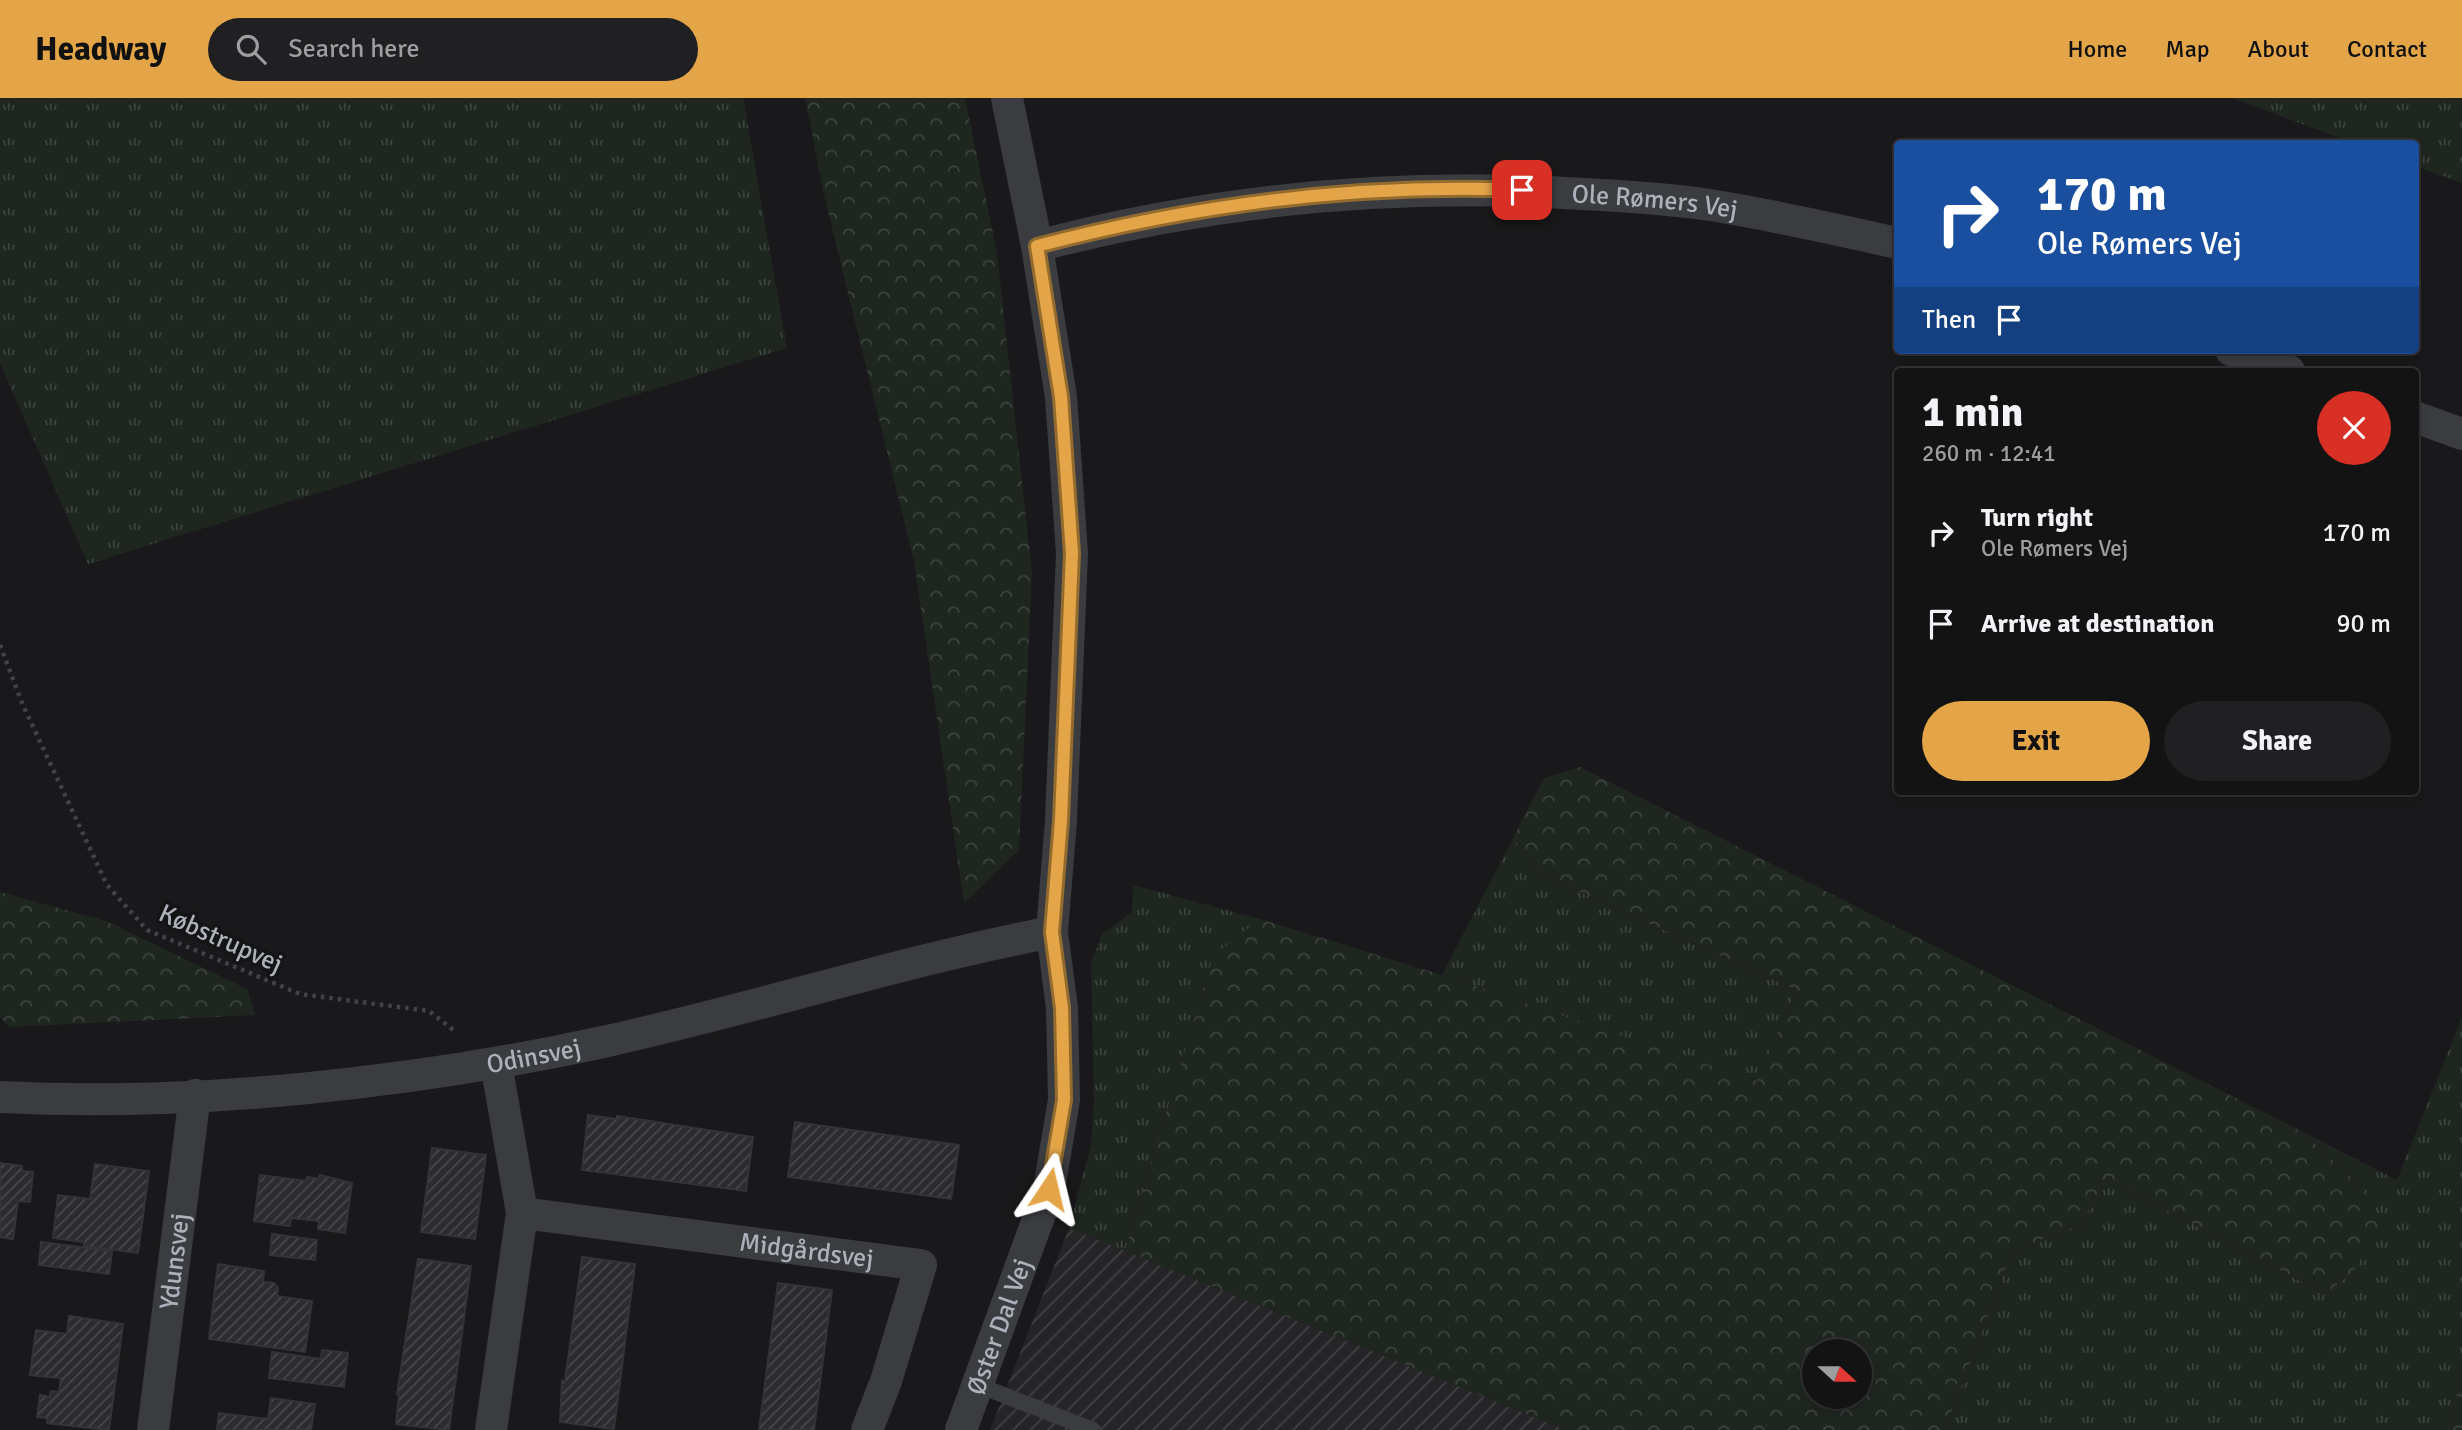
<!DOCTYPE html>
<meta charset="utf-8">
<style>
body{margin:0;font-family:Signika,sans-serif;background:#202022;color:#f1f3f6;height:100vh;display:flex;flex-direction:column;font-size:26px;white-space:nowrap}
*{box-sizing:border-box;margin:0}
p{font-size:23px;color:#9d9ea0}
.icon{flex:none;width:38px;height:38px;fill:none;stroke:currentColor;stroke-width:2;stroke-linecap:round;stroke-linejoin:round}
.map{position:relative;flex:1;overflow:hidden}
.sheet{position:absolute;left:1894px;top:270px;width:525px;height:427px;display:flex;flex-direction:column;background:#131314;border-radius:7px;box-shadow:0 4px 10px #0003,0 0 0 2px #323234}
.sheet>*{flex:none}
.banner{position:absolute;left:1894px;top:42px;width:525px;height:214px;border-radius:7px;box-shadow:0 4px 10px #0003,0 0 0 2px #323234;background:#1a4fa0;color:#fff;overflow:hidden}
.needle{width:46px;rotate:111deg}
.controls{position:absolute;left:1802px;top:1241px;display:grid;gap:14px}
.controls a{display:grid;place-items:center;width:70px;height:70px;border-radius:50%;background:#131314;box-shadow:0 4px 10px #0003,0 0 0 2px #323234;font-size:35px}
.pin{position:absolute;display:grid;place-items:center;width:60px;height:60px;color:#fff;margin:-30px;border-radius:14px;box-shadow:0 4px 10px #0006}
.me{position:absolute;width:77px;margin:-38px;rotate:10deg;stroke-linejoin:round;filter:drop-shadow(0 0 5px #0008)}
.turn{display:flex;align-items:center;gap:24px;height:147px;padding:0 28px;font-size:32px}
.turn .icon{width:91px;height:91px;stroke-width:2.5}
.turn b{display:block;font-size:49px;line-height:60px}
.then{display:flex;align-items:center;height:66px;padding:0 28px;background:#0003;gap:14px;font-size:26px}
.round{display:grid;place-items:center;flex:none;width:74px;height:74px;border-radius:37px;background:#202022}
.head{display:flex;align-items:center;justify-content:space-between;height:119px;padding:0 28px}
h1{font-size:42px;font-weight:800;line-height:52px}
.cta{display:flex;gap:14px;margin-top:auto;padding:14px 28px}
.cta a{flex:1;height:80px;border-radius:42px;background:#e4a548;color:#111;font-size:28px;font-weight:800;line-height:80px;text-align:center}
.cta a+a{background:#202022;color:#f1f3f6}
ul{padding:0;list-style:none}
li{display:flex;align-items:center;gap:21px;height:91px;padding:0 28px}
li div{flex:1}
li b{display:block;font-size:26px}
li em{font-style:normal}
header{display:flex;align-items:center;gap:42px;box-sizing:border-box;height:98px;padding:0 35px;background:#e4a548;color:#111}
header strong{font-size:33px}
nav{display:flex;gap:38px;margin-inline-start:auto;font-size:24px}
.search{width:490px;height:63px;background:#202022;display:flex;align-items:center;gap:18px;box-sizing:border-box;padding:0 24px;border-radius:38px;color:#9d9ea0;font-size:26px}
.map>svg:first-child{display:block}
.industrial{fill:url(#industrial-furrows)}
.grass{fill:url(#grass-tufts)}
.forest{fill:url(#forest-crowns);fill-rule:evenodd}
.building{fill:url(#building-hatch);stroke:#333437;stroke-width:2}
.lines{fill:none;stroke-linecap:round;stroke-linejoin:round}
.path{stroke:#404347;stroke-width:4.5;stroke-dasharray:3.5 5;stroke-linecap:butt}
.lane{stroke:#3a3c40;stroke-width:16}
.street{stroke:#3a3c40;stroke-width:32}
.route-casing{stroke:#946b2f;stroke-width:18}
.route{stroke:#e4a548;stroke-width:12}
.labels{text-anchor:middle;stroke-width:7;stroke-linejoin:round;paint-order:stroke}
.street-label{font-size:26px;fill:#adb1ba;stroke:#141416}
</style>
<header>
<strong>Headway</strong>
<div class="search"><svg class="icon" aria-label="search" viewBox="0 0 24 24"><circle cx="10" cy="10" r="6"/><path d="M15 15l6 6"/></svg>Search here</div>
<nav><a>Home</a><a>Map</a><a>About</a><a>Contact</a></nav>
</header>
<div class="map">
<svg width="2462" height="1332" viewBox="0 0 2462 1332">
<defs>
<pattern id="industrial-furrows" width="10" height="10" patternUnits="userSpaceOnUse" patternTransform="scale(1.75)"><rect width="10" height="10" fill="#252528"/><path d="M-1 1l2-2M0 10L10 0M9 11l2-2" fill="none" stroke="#424245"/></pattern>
<pattern id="grass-tufts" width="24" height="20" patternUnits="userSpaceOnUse" patternTransform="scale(1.75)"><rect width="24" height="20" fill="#1f2620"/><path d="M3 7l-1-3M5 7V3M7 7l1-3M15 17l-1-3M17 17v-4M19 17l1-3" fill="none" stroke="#3d433e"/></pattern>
<pattern id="forest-crowns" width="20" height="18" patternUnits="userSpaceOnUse" patternTransform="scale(1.75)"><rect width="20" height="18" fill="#1f2620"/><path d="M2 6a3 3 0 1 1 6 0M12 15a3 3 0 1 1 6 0" fill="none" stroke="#3d433e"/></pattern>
<pattern id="building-hatch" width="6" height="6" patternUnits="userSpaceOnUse" patternTransform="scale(1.75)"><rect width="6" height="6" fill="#2c2c2f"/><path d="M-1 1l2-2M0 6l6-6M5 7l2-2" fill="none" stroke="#48484b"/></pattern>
</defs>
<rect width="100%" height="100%" fill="#19191b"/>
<path class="industrial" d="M1069,1130L1566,1332H990Z"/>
<g class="grass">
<path d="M0,0H743L787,250L88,466L0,265Z"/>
<path d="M2231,0H2462V85L2415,68V46L2354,45Z"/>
<path d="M1513,740L1540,776L1796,892L1757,984L1442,877Z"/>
<path d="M1133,787L1260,821L1213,859L1125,1153L1069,1130L1091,1047L1094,1002L1091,864L1103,835L1132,814Z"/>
<path d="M2462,919V1272L2450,1332H1945L2013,1152L2080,1127L2106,1080L2325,1196L2353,1174L2361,1088L2301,1033L2397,1082Z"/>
</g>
<g class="forest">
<path d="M805,0H965L997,155L1032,475L1019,752L964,805L914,463L824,97Z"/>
<path d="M1580,669L2301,1033L2361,1088L2380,1130L2353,1174L2325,1196L2106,1080L2080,1127L2013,1152L1945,1332H1566L1125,1153L1213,858L1260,821L1442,877L1757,983L1796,892L1540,776L1513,740L1544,680ZM1860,1253V1298H1815V1253Z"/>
<path d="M0,794L106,823L247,891L255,917L9,929L0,919Z"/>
<path d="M2462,1272V1332H2450Z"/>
</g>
<g class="building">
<path d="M588,1017L617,1021V1018L753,1039L746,1093L582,1072Z"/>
<path d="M795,1024L959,1047L951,1101L788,1079Z"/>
<path d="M432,1050L486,1057L475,1141L421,1134Z"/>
<path d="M0,1065L22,1068V1073L33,1074L30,1104L18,1103L13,1141L0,1139Z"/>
<path d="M95,1066L149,1073L138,1155L84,1148V1144L53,1140L58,1097L90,1101Z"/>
<path d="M260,1077L306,1083L307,1079L318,1081L320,1077L352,1085L345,1135L318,1131L319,1123L291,1120L290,1128L254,1123Z"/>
<path d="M272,1136L317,1142L315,1162L270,1157Z"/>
<path d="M41,1144L112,1153L109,1176L39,1167Z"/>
<path d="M582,1159L635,1166L614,1331L560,1324L562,1283H565Z"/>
<path d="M418,1161L471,1168L449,1332L396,1326L399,1297L397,1296Z"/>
<path d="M218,1166L264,1173L263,1184L274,1185L278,1190L277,1198L312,1203L305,1254L209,1241Z"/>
<path d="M778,1185L832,1192L814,1332H759Z"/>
<path d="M69,1218L123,1226L109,1332L47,1325V1320L37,1319L40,1297L50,1299L51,1293L59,1294L61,1280L30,1277L36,1232L67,1236Z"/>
<path d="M322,1252L348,1255L344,1289L269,1280L272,1254L321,1261Z"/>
<path d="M271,1300L315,1306L311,1332H217L219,1315L268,1321Z"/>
</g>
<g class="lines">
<path class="path" d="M0,547L22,605L107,787L147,832L300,896L429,913L456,934"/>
<path class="lane" d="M978,1287L1093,1332"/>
<g class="street">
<path id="s1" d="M1037,148C1215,101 1399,84 1583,96C1625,98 1668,101 1710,107C1773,117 1835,131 1897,145"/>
<path d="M2231,252L2289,273"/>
<path d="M2415,319L2462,336"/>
<path id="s2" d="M0,999C193,1009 414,985 603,944C754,911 901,863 1052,834"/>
<path id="s3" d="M522,1115L921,1167L886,1283L867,1332"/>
<path id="s4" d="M153,1332L195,997"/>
<path d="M491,1332L522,1115L496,965"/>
<path id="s5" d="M961,1332L1049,1091L1064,1002L1062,910L1052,834L1061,722L1072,455L1061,299L1037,148L1007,0"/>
</g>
</g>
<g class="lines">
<g class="route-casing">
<path id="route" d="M1049,1091L1064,1002L1062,910L1052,834L1061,722L1072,455L1061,299L1037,148C1194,107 1359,85 1522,92"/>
</g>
<use href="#route" class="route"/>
</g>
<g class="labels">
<g class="street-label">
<text dy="9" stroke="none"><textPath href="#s1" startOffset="623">Ole Rømers Vej</textPath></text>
<text transform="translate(221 840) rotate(24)" y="9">Købstrupvej</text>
<text dy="9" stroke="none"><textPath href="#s2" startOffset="536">Odinsvej</textPath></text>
<text dy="9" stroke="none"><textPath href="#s3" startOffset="287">Midgårdsvej</textPath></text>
<text dy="9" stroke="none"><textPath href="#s4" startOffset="170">Ydunsvej</textPath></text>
<text dy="9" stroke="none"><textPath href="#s5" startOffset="110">Øster Dal Vej</textPath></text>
</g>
</g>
</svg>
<div class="controls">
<a><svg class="needle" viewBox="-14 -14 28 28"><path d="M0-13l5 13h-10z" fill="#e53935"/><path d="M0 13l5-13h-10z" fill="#9d9ea0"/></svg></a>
</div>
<div class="pin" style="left:1522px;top:92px;background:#d93025"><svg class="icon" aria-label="arrive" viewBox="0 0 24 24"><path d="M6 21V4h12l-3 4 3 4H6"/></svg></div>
<svg class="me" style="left:1049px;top:1091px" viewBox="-20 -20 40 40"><path d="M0-17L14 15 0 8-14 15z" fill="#e4a548" stroke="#fff" stroke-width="4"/></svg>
<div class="banner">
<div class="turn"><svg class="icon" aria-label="right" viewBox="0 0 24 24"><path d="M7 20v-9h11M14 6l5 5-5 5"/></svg><div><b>170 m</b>Ole Rømers Vej</div></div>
<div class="then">Then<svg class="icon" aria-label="arrive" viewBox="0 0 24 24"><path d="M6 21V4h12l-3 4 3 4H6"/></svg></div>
</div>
<section class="sheet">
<div class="head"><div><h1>1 min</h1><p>260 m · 12:41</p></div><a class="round" style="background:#d93025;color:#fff"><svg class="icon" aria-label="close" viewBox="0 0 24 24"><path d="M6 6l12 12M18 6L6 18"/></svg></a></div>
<ul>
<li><svg class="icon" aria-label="right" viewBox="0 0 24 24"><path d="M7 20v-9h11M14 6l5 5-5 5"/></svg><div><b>Turn right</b><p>Ole Rømers Vej</p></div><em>170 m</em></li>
<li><svg class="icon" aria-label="arrive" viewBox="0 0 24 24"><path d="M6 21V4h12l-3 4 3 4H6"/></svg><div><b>Arrive at destination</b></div><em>90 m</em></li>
</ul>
<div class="cta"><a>Exit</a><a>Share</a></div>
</section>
</div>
